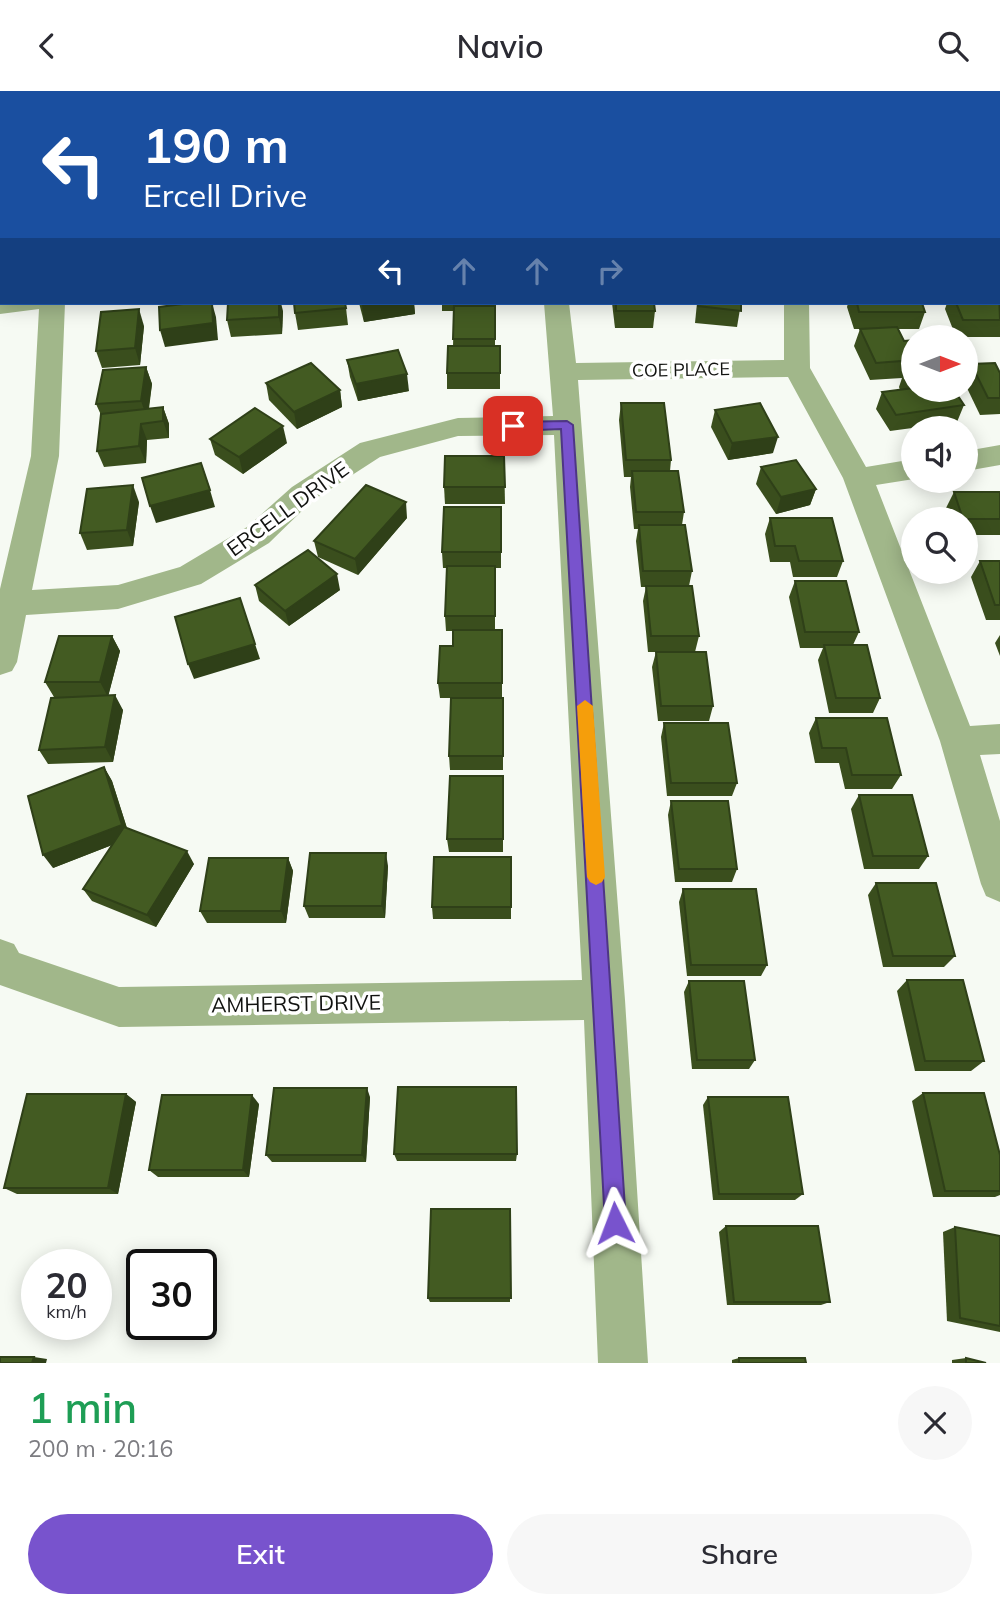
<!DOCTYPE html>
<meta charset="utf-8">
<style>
body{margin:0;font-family:Mulish,sans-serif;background:#f7f7f7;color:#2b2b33;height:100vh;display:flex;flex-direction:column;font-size:26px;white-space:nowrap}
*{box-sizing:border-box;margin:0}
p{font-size:23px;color:#7c7c81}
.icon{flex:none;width:38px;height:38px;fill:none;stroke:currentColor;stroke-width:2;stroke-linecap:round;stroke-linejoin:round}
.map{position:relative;height:1272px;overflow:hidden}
.details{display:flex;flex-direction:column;background:#fff;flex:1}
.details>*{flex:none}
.banner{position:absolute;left:0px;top:0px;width:1001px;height:214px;box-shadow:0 4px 18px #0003;background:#1a4fa0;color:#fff;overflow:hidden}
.needle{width:46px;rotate:90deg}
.controls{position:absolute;left:901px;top:234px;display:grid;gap:14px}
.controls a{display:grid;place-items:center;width:77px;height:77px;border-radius:50%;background:#fff;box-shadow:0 4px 18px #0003;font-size:35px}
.speed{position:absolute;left:21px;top:1158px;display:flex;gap:14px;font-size:35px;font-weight:700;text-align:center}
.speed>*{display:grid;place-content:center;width:91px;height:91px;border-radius:50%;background:#fff;box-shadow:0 4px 18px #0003;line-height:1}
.speed small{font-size:18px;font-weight:400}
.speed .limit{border:4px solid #111;border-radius:10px;background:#fff;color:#111}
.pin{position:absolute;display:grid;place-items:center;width:60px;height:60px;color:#fff;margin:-30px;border-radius:14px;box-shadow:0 4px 10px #0006}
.me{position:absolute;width:77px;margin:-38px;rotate:357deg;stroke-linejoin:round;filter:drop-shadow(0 0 5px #0008)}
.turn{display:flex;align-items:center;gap:24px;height:147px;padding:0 28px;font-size:32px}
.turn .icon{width:91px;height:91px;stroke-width:2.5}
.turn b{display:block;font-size:49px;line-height:60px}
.lanes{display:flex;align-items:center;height:66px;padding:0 28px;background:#0003;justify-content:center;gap:35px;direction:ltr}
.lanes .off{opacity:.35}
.round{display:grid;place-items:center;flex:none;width:74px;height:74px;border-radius:37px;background:#f7f7f7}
.head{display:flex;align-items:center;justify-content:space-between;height:119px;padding:0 28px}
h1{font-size:42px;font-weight:600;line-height:52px;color:#1e9e55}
.button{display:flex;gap:14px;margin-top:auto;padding:14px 28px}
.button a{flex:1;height:80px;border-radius:42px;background:#7853cd;color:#fff;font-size:28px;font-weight:600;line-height:80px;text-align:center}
.button a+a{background:#f7f7f7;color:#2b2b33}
header{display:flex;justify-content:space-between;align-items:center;height:91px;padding:0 28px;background:#fff;font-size:32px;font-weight:600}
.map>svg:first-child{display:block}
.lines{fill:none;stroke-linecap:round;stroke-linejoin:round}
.minor{fill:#a1b78a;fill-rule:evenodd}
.wall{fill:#3a4e1d}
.shaded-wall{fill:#2f4018}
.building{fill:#435b22;stroke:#2f4018;stroke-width:2}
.route{fill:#7853cd;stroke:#4e3685;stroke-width:2}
.slow{fill:#f59e0b}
.labels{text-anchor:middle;stroke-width:7;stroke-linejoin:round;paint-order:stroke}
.far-street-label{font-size:18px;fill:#111210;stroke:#fff}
.street-label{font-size:21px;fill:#111210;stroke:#fff}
</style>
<header><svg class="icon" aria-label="back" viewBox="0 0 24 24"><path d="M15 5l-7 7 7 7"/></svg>Navio<svg class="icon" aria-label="search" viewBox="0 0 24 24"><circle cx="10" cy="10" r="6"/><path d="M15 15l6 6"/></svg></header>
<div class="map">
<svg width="1000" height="1272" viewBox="0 0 1000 1272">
<rect width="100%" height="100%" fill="#f6faf3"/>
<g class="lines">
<g class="minor">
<rect x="296" y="0" width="20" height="2"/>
<rect x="528" y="0" width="20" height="2"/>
<rect x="999" y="44" width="1" height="12"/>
<rect x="0" y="69" width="2" height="14"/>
<rect x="999" y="176" width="1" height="14"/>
<path d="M0,207L2,212H65L59,365L32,499L118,494L180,476L247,436L292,396L360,352L458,327L553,325L544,212H569L576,272L784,269V212H809L810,277L866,376L914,368V388L876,394L970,635L1000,633V663L980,664L1000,730V811L986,805L981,793L940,650L843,387L788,286L578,289L625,909L648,1272H598L584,929L119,936L0,894V848L14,853L19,862L119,896L582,889L554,344L458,345L380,366L312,410L269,452L201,493L118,518L26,524L17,571L12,580L0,584V498L31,365L39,218L0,223Z"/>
<path d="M1000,354V374L966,380V360Z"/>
</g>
</g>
<g class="wall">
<path d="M0,0H27L0,2Z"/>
<path d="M970,0H1000V21L999,2H969Z"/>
<rect x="0" y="84" width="2" height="32"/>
<rect x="0" y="144" width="2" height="36"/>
<path d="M1000,201V246H956L945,218L947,212H999Z"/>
<path d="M359,212H414L415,223L364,231Z"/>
<path d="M442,212H492V215H495V255H500V298H447V282L453,255L454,220H442Z"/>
<path d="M612,212H654L655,220L653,237H615Z"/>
<path d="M697,212H741L737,236L695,232Z"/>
<path d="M848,212H922L925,221L919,238H898L904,250L914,249V299L964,314L957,331L890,340L876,318L882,301L900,299L899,296L902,287L870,289L854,255L860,238H864H854L847,216Z"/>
<path d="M346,217L348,234L298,239L295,222Z"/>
<path d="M283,220L282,243L231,246L227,229Z"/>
<path d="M144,235L140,274L102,277L96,260Z"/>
<path d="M347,269L409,300L358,310L350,286Z"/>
<path d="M971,273L1000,282V323L980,324L966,295V285Z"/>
<path d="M146,276L152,293L149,318L163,316L169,333V347L147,349L146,372L104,376L97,360L101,324L96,313Z"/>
<path d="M266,292L340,299L342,316L297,338L269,309Z"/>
<path d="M621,312L671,369L670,380L684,421L682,434L692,480L689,495L699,545L695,561L713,615L709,630H658L652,576L656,561H648L643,510L646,496H641L636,450L638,438H634L630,396L631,386H624L619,329Z"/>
<path d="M715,319L773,362L728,369L711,336Z"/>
<path d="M210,348L287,352L243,383L215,364Z"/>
<path d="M504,365L505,413H445L444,396Z"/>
<path d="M761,376L816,398L810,414L776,423L756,393Z"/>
<path d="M954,401H1000V444H966V429H950L946,417Z"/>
<path d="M139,411L133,455L87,459L80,442Z"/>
<path d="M501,416V477H495V539H502V607H440L438,592L453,555V540H446L445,525L447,477H443L442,461Z"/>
<path d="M407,427L358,484L318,466L314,450Z"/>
<path d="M770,427L843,470L837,486H793L790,471H770L765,443Z"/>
<path d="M980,470H1000V529H986L971,486Z"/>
<path d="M795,490L859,541L853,554L880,607L873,622H829L818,569L823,557H800L789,506Z"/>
<path d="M255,494L340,499L289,535L259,510Z"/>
<path d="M1000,544V565L995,552Z"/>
<path d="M112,545L120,560L108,605L123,619L113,671L48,673L39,659L79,606H54L45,591Z"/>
<path d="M503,607V679H450L449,665Z"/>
<path d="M816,627L901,684L892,698H845L839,672H815L809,642Z"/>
<path d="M664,632L737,692L732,705H667L661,646Z"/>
<path d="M104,676L112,690L127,737L194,773L156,836L92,810L83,798L112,754L53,777Z"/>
<path d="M503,685V761H449L447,748Z"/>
<path d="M859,704L928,765L919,778H864L851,718Z"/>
<path d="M671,710L737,778L732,791H675L668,724Z"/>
<path d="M511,766V828H433L432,816Z"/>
<path d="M288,767L293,780L286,832H207L200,820Z"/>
<path d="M388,775L385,827H309L304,815Z"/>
<path d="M876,792L955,865L944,876H883L868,804Z"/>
<path d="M683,798L767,874L761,885H687L679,811Z"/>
<path d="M907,889L984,970L971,980H915L897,900Z"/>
<path d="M689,890L755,969L749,978H692L684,901Z"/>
<path d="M923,1002L1000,1064V1104L995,1106H933L912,1010Z"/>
<path d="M126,1003L136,1011L118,1103H17L4,1097Z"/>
<path d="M370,1006L366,1071H272L266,1064Z"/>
<path d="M708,1006L803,1103L795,1109H713L703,1014Z"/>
<path d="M259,1013L249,1086H158L149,1079Z"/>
<path d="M394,1063H517L516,1070H397Z"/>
<path d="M510,1118V1211H430L428,1207Z"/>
<path d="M726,1135L830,1211L821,1214H727L719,1141Z"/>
<path d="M955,1136L1000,1145V1241L947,1230L943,1141Z"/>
<path d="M739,1267L806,1272H732V1269Z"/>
<path d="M966,1267V1272H952V1269Z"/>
</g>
<g class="shaded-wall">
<rect x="0" y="36" width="2" height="17"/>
<path d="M212,212L216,226L218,249L165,256L160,239Z"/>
<path d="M279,212H281L283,220L282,243L279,226Z"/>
<path d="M375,212H414L415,223L364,231L362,214Z"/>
<path d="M139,218L144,235L140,274L135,257Z"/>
<path d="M146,276L152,293L147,327L141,310Z"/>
<path d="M407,283L409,300L358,310L356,293Z"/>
<path d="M340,299L342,316L297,338L294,321Z"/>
<path d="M163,316L169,333V347L163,330Z"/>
<path d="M141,333L147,349L146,372L139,355Z"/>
<path d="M283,335L287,352L243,383L239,366Z"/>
<path d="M778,346L773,362L728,369L732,352Z"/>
<path d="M133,394L139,411L133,455L127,439Z"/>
<path d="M816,398L810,414L776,423L781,406Z"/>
<path d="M210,399L215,416L156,432L150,415Z"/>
<path d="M406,411L407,427L358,484L355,468Z"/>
<path d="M337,483L340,499L289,535L285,520Z"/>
<path d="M112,545L120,560L108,606L100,591Z"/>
<path d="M255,553L260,568L194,588L188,573Z"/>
<path d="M115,604L123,619L113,671L105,656Z"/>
<path d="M104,676L112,690L130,747L53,777L43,764Z"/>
<path d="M187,760L194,773L156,836L147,824Z"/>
<path d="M386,762L388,775L385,827L382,815Z"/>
<path d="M288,767L293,780L286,832L281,820Z"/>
<path d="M367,997L370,1006L366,1071L362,1064Z"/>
<path d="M126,1003L136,1011L118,1103L108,1097Z"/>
<path d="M252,1004L259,1013L249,1086L243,1079Z"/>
<path d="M34,1266L47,1268L46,1272H32Z"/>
</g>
<g class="building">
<path d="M173,0L172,2H151V1Z"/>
<path d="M209,0H247V2H210Z"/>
<path d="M347,0H379L378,2H347Z"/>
<path d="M590,0H621V2H591Z"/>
<path d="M826,0H844L846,2H813Z"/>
<path d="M865,0H907L908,2H866Z"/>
<path d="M920,0H963L964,2H921Z"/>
<path d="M977,0H1000V5L999,2H978Z"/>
<path d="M455,1H487L455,2Z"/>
<path d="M2,18V36H0V19Z"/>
<rect x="0" y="84" width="2" height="15"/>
<rect x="0" y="144" width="2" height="19"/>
<path d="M999,201L1000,229H963L956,212H999Z"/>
<path d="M191,212H212L213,232L160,239L159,216Z"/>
<path d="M228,212H279V226L227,229Z"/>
<path d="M294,212H345L346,217L295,222Z"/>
<path d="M616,212H654L655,220H616Z"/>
<path d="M698,212H741V220L698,215Z"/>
<path d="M857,212H922L925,221H859Z"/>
<path d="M454,215H495V248H453Z"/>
<path d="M139,218L135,257L96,260L101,221Z"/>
<path d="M897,236L904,250L914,249V269L876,272L860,238Z"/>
<path d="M448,255H500V282H447Z"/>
<path d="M398,259L407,283L356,293L347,269Z"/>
<path d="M311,272L340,299L294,321L266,292Z"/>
<path d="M995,272L1000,282V307H988L971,273Z"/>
<path d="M146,276L141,310L96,313L103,279Z"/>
<path d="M914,278V292L905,279Z"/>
<path d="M914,297V299H954L964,314L896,324L882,301Z"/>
<path d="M621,312H664L671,369H626Z"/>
<path d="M760,312L778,346L732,352L715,319Z"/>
<path d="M163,316V330L141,333L139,355L97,360L101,323Z"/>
<path d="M255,317L283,335L239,366L210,348Z"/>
<path d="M445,365H504L505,396H444Z"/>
<path d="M796,369L816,398L781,406L761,376Z"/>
<path d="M201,372L210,399L150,415L142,387Z"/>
<path d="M632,380H678L684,421H636Z"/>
<path d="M133,394L127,439L80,442L87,398Z"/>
<path d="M366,394L406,411L355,468L314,450Z"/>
<path d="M954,401H1000V428H963Z"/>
<path d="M444,416H501V461H442Z"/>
<path d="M770,427H832L843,470H799L795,455H775Z"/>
<path d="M639,434H685L692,480H643Z"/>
<path d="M308,459L337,483L285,520L255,494Z"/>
<path d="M980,470H1000V514H995Z"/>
<path d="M447,475H495V525H445Z"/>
<path d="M795,490H846L859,541H805Z"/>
<path d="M646,495H692L699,545H651Z"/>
<path d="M240,507L255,553L188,573L175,526Z"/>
<path d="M453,539H502V592H438L440,555H453Z"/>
<path d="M59,545H112L100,591H45Z"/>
<path d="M824,554H867L880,607H836Z"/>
<path d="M656,561H706L713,615H661Z"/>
<path d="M115,604L105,656L39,659L51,607Z"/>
<path d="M451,607H503V665H449Z"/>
<path d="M816,627H887L901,684H852L846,657H822Z"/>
<path d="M664,632H728L737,692H671Z"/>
<path d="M104,676L122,734L43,764L28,705Z"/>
<path d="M450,685H503V748H447Z"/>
<path d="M859,704H912L928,765H873Z"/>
<path d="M671,710H728L737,778H679Z"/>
<path d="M124,736L187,760L147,824L83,798Z"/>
<path d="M310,762H386L382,815H304Z"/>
<path d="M434,766H511V816H432Z"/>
<path d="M209,767H288L281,820H200Z"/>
<path d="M876,792H936L955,865H893Z"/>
<path d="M683,798H756L767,874H691Z"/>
<path d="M907,889H963L984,970H925Z"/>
<path d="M689,890H744L755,969H697Z"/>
<path d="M398,996H516L517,1063H394Z"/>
<path d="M274,997H367L362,1064H266Z"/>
<path d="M923,1002H984L1000,1064V1100H945Z"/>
<path d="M27,1003H126L108,1097H4Z"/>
<path d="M162,1004H252L243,1079H149Z"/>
<path d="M708,1006H788L803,1103H719Z"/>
<path d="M431,1118H510L511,1207H428Z"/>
<path d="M726,1135H818L830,1211H734Z"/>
<path d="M955,1136L1000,1145V1235L960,1227Z"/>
<path d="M0,1266H34L32,1272H0Z"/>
<path d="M739,1267H805L806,1272H739Z"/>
<path d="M966,1267L986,1272H966Z"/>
</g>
<path class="route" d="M567,330L573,334L626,1132L623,1140L615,1143L608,1140L605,1132L561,338L513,340L506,335L513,331Z"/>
<path class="slow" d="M585,609L593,615L605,786L602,791L596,794L590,791L587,786L577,615Z"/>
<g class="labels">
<g class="far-street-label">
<text transform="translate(681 279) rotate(-1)" y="6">COE PLACE</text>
</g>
<g class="street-label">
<text transform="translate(288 418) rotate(-36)" y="7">ERCELL DRIVE</text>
<text transform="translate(296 913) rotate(-1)" y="7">AMHERST DRIVE</text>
</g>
</g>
</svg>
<div class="controls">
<a><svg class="needle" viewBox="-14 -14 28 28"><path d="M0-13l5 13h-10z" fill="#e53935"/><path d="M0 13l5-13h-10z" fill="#7c7c81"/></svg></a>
<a><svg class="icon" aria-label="sound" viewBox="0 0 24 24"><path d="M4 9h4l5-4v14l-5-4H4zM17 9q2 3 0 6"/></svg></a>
<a><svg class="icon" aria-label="search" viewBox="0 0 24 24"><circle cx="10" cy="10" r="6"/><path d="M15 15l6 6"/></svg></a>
</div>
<div class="speed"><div>20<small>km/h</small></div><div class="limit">30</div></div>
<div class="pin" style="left:513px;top:335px;background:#d93025"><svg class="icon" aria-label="arrive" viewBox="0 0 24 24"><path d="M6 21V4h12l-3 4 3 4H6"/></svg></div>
<svg class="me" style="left:615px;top:1132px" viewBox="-20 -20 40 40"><path d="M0-17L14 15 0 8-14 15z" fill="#7853cd" stroke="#fff" stroke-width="4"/></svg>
<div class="banner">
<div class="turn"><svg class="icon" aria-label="left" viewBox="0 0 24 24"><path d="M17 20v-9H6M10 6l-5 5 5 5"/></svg><div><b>190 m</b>Ercell Drive</div></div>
<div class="lanes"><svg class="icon" aria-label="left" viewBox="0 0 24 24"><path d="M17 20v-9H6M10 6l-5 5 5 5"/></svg><svg class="icon off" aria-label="ahead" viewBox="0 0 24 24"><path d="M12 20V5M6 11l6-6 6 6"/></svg><svg class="icon off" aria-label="ahead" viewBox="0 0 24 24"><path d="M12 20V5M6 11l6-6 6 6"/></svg><svg class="icon off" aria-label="right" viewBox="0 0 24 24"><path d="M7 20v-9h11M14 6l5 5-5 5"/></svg></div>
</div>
</div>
<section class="details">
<div class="head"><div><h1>1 min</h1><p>200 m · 20:16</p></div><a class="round"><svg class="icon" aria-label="close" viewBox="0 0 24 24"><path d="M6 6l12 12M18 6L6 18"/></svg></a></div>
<div class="button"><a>Exit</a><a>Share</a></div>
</section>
